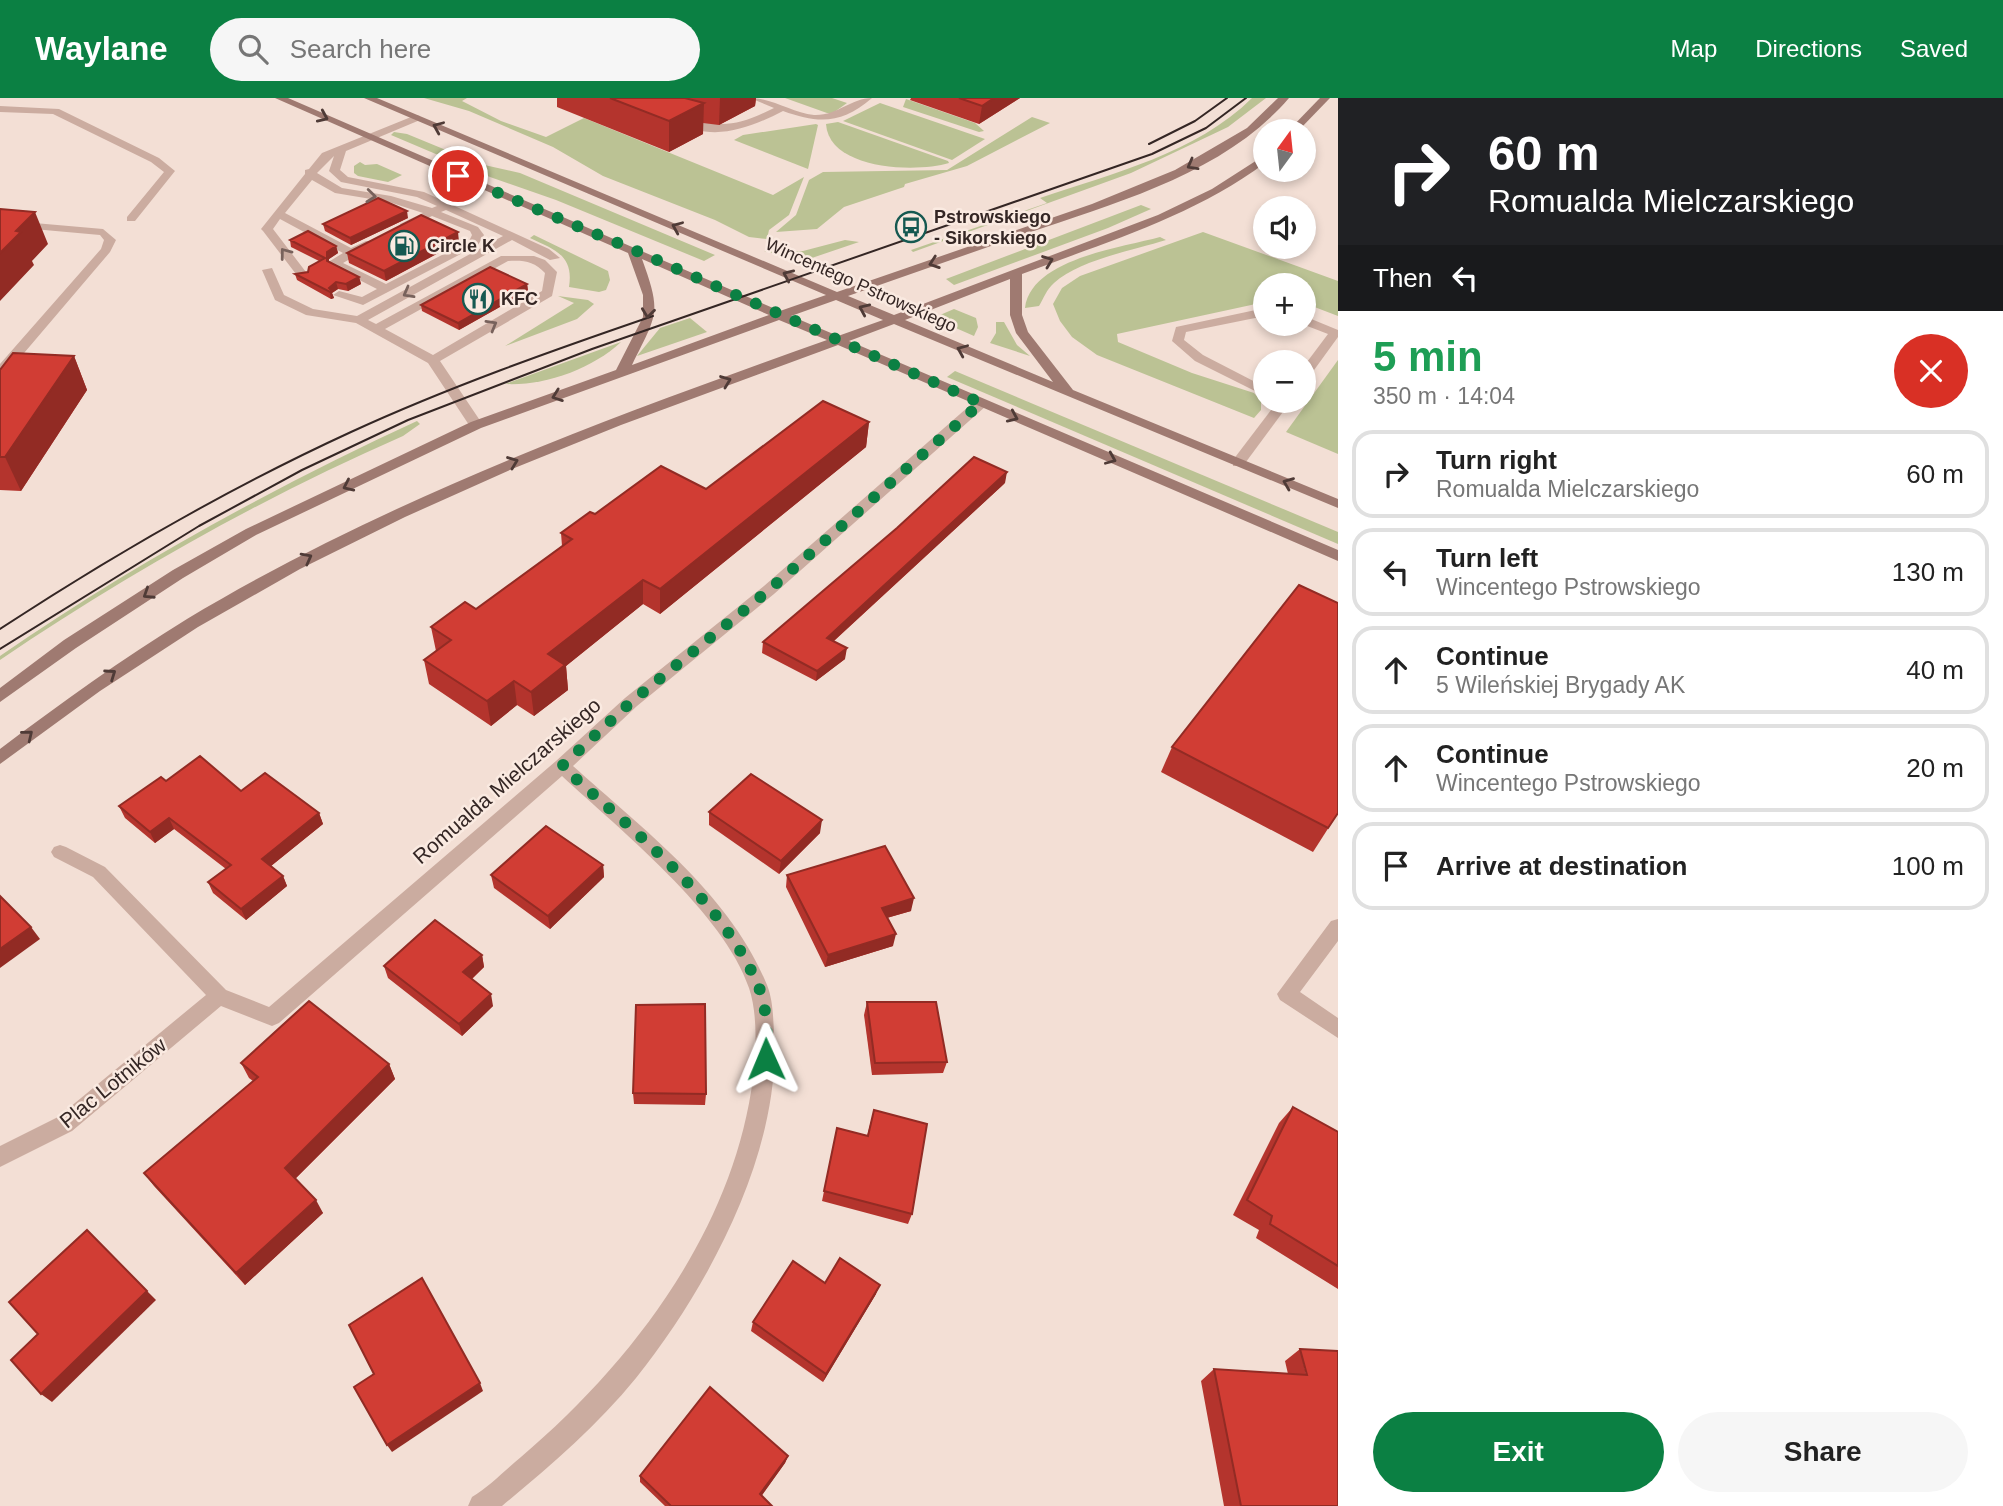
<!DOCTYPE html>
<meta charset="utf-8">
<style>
body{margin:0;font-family:Helvetica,sans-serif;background:#f6f6f6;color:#222;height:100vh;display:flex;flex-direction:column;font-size:26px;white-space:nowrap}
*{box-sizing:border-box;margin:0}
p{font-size:23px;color:#767676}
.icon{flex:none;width:38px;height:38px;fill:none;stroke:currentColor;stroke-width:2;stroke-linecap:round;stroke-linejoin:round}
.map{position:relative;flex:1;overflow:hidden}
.details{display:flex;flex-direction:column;background:#fff;width:665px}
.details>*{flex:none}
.banner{background:#202124;color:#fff;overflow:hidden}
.needle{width:46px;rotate:15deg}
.controls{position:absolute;left:1253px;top:21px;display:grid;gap:14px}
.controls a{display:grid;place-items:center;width:63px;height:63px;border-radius:50%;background:#fff;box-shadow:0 4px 10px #0003;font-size:35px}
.pin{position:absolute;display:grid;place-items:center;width:60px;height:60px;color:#fff;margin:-30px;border:4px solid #fff;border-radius:50%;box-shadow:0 2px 7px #0007}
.me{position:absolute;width:77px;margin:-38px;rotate:359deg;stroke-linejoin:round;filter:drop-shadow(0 0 5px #0008)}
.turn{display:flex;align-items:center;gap:24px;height:147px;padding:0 35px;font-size:32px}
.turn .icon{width:91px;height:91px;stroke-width:2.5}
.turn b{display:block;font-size:49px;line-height:60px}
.then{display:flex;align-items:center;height:66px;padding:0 35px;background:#0003;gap:14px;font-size:26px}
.round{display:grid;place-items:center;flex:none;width:74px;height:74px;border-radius:37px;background:#f6f6f6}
.headline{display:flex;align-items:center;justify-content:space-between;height:119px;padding:0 35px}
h1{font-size:42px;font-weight:700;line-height:52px;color:#1e9e55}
.cta{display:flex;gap:14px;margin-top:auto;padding:14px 35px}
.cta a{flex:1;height:80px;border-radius:42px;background:#0b8043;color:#fff;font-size:28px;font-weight:700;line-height:80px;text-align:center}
.cta a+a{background:#f6f6f6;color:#222}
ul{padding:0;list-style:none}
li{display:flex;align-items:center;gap:21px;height:88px;margin:0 14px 10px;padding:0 21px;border:4px solid #e0e0e0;border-radius:21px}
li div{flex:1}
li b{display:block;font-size:26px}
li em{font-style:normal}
header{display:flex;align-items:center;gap:42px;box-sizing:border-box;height:98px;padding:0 35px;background:#0b8043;color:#fff}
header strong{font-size:33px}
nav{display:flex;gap:38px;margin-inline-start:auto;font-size:24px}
.search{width:490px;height:63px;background:#f6f6f6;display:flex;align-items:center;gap:18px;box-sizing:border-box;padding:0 24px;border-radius:38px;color:#767676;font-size:26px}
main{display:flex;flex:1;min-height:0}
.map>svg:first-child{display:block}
.green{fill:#bbc294}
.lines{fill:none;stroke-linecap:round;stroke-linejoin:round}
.lane{fill:#cbaca0;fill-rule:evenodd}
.street{fill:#cbaca0;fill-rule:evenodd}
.secondary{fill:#9f7a71;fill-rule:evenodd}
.tram{stroke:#342624;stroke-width:2}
.wall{fill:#b4342d}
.shaded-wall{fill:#922b24}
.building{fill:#d13d34;stroke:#922b24;stroke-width:2}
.oneway{stroke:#4f3b37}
.oneway2{stroke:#78625c}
.route{stroke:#0b8043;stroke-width:12;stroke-dasharray:0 21.6}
.labels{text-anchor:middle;stroke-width:5;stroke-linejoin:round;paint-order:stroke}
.far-poi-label{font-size:18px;font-weight:bold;fill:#342624;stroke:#faeae1;text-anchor:start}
.far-street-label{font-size:18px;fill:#342624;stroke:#faeae1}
.street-label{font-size:21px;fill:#342624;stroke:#faeae1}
</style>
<header>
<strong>Waylane</strong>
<div class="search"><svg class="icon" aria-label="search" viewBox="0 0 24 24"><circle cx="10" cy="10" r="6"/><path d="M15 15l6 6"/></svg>Search here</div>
<nav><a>Map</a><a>Directions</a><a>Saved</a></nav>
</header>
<main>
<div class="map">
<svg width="1338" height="1408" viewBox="0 0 1338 1408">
<rect width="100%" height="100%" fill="#f3dfd5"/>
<g class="green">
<path d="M424,0H467L462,3L501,23L546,39L584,20L773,97L804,79L789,117L769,132L767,141L749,139L715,122L603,78L553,49L469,13Z"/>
<path d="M785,0H832L847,5L833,15H827Z"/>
<path d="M1252,0H1266L1228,29L1131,75L913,154L911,152L1047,105L1040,100C1111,76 1197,55 1252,0Z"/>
<path d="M906,1L975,25L984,33L979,34L903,9Z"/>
<path d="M880,5L985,41L952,62L843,23Z"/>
<path d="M1032,19L1050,25L967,68L905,86L904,89L844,109L817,131L776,134L796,117L809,82L823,74L947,72Z"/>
<path d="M838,24L948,63L949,65C916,75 829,72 826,26Z"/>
<path d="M816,26L818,27L808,71L734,42L743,37Z"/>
<path d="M394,34L407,36L480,66L520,75L715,157L704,163L556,102L490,79L391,37Z"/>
<path d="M360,64L365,67L377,66L402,77L388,84L358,78L354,75V68Z"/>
<path d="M1141,107L1151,111L1108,130L954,187L946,181Z"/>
<path d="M1203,134L1338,183V218L1304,205V187H1265V204L1117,236L1118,244L1192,275L1254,295L1261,303V312L1254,320L1097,257L1072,239L1060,223L1053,206L1062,190L1080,178Z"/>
<path d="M534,137L608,173L610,182L606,192L599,194L569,189C574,157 555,152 530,140Z"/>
<path d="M1160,139L1166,142C1134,152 1079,162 1054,185C1046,192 1044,200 1039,208L1025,210C1031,161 1120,150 1160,139Z"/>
<path d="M845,142L859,144L803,163L764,153H803Z"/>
<path d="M558,198L588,202L594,206L577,221L505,248L574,205Z"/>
<path d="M954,211L976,220L978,229L974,238L933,220Z"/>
<path d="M690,220L707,234L637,258L660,230Z"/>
<path d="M996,224H1004L1017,247L1030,258L990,245L996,235Z"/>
<path d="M621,244C592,271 545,288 505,286Z"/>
<path d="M1338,262V356L1286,334Z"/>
<path d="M955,273L1338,434V446L947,279Z"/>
<path d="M417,323L420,326L403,338C262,400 128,475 0,562V558C132,467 272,390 417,323Z"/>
</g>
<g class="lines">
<g class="lane">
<path d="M750,0C773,0 792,15 814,17C837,18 851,0 872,0C842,26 819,26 783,13C750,30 710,46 676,22L681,19C722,30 736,29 774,10Z"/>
<path d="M0,8L59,11L159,60L175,73L135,123H127V119L164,74L151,64L53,16L0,14Z"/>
<path d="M416,17L420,18V22L346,53L340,72L348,79L424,94L549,151L560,160L550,162L512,142L368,222L376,226L501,158H534L545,162L557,174L552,198L440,263L483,327L476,331L471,330L428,265L356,225L306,217L275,202L262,172L272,170L284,197L313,211L357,218L503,138L446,112L441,114L478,129L484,137L478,147L363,207L333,197L339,193L362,199L377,191L330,167V163L343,155L280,121L273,131L309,178L299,180L263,133L261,131L305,76V72L309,71L322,55ZM334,58L329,73L341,84L417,99L437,108L432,110L391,98L342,90L317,75ZM312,82L335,95L389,104L423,115L400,126V130H408L432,118L470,133L472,137L469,143L386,186L343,165L374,147V143H366L351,150L285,115ZM508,163C523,162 534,163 545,175L542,193L433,257L385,231Z"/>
<path d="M0,122L103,131L116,142L110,154L13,268L0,276V266L101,151L104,142L100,137L0,128Z"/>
<path d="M1265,210V218L1186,234L1184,242L1203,257L1265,289V298L1195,263L1172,243L1176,229Z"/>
<path d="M1304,218L1338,232V239L1309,279L1304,280V268L1328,236L1302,226Z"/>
<path d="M1278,303H1291L1243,368H1233V362Z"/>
<path d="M1338,821V843L1300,894L1338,920V940L1280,902L1277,896L1331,823Z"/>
</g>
<path class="street" d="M981,301L988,305L986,308L774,496L637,608L573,668C644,732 730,796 767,887C773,902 773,919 774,934C782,1053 708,1190 636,1280C597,1328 549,1369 502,1408H468L472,1399C490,1388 505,1372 521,1359C634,1263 734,1130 753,980C756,952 758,917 749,890C724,815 620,732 562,678L279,925L272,928L221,908L72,1033L0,1069V1048L58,1019L206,897L93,779L54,759L51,754L54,749L60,747L66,749L105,769L226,892L269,909L556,663L625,600L764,488L976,302Z"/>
<g class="secondary">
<path d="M275,0H288L780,213L826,197L364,0H377L837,194L1092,106L1175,72L1247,30L1278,0H1289C1225,75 1118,104 1028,135C968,156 908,177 848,198L894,217L1158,117L1212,91L1265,57V65C1192,119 1106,144 1022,176V217L1028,234L1073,292L1338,401V410L894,226L849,243L1338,452V463L838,247L621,327L512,371L405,419L300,471L198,529L100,593L0,666V651C61,605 122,561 187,521C387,401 608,320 827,242L779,222L481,330L256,437L183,480L76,550L0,604V590L64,542L173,472L246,431L471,324L616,272L643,219V197L628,155ZM642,161L769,217L632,267C657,216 662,216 642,161ZM1010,181V217L1016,235L1053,284L905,222ZM836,202L883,222L838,238L791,218Z"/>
<path d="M1320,0H1330L1298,33H1288Z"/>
</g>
<g class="tram">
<path d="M1149,46L1195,23L1227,0"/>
<path d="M0,531C113,457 229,390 351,334C449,289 551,253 653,218"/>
<path d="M0,551L199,428L302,372L408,322L592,251L1152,56L1206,30L1246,0"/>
</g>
</g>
<g class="wall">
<path d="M557,0H756L755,8L719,27L703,25V36L669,54L557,9Z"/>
<path d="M911,0H1020L979,26L910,2Z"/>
<path d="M408,120L351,147L325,133L323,126Z"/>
<path d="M290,142L336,148L338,155L329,161V163L359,179L361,186L348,193L338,191L332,195L334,200L331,201L297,182L295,176L308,174L319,163L291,149Z"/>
<path d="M459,144L386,183L349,165L347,155Z"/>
<path d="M527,186L528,193L459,232L422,213L421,207Z"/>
<path d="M74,258L87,292L21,393L0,392V272Z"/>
<path d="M869,324L866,349L660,516L643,506L566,568L568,592L534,618L517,607L491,628L429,586L424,562L436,553L431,529L476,511L562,448L561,435L595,416L706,391Z"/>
<path d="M1005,385L834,543L845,561L816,583L762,555L763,544Z"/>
<path d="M1172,649L1338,715L1313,754L1161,674Z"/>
<path d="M166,683L241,693L319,715L323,726L271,768L283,778L287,788L246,822L213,795L208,784L226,771L174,731L155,745L125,720L119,708Z"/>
<path d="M709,714L820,735L779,776L709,727Z"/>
<path d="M603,767L604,779L550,831L494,790L491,777Z"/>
<path d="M787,777L911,813L887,820L893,848L825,869L786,789Z"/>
<path d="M482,857L484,869L472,881L493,908L462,938L388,880L384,868Z"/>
<path d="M867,904L947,964L943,975L872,977L864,917Z"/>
<path d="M241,965L389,966L395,981L295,1081L323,1115L245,1187L154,1088L144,1075L253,983L249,980Z"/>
<path d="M633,995L706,996L705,1007L634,1006Z"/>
<path d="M1293,1009L1338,1034V1191L1256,1140L1259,1132L1233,1117L1279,1025Z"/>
<path d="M874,1012L912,1116L908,1126L822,1103L837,1030L867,1038Z"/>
<path d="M825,1185L876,1196L823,1284L751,1233L753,1224Z"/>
<path d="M1300,1251L1338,1408H1224L1201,1283L1214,1271L1288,1276L1285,1263Z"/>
<path d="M788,1358L785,1365L761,1398L772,1408H665L640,1384V1378Z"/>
</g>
<g class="shaded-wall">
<path d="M720,0H756L755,8L719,27Z"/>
<path d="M994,0H1020L979,26L982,8Z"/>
<path d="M704,5L703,36L669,54V23Z"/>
<path d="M407,113L408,120L351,147L350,140Z"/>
<path d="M35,114L48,146L32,163L34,167L0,203V155L16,133Z"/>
<path d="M458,134L459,144L386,183L384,173Z"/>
<path d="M336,148L338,155L329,161V169L327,154Z"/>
<path d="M359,179L361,186L348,193L346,186Z"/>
<path d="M336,184L338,191L332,195L334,200L331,201L329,190Z"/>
<path d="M527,186L528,193L459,232L458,225Z"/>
<path d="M74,258L87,292L21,393L5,359Z"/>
<path d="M869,324L866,349L660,516V491Z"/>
<path d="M1007,374L1005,385L826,550L827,540Z"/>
<path d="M643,482V506L566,568L568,592L534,618L531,594L548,556Z"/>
<path d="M847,550L845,561L816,583L817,573Z"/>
<path d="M514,583L517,607L491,628L487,603Z"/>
<path d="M319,715L323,726L266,772L262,761Z"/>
<path d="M169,720L174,731L155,745L150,734Z"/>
<path d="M822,722L820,735L779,776L781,763Z"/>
<path d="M603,767L604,779L550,831L548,818Z"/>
<path d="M283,778L287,788L246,822L241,811Z"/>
<path d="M914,800L911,813L879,822L882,810Z"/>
<path d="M31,829L40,841L0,870V851Z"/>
<path d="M896,836L893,848L825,869L828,857Z"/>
<path d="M482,857L484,869L466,886L463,874Z"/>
<path d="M491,896L493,908L462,938L459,926Z"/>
<path d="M389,966L395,981L292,1084L285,1070Z"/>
<path d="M316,1102L323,1115L245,1187L236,1175Z"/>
<path d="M880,1187L876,1196L823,1284L826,1276Z"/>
<path d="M147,1193L156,1202L52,1304L41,1296Z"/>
<path d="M480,1285L483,1293L392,1354L387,1347Z"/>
<path d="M788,1358L785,1365L758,1403L760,1396Z"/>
</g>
<g class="building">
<path d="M610,0H685L704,5L669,23Z"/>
<path d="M959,0H994L982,8Z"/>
<path d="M378,100L407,113L350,140L323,126Z"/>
<path d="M0,111L35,114L16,133L21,134L0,155Z"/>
<path d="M421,117L458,134L384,173L347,155Z"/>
<path d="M308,133L336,148L327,154V163L359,179L346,186L336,184L329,190L332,193L330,194L295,176L308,174L309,169L325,160L290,142Z"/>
<path d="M490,169L527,186L458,225L421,207Z"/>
<path d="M13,255L74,258L5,359H0V272Z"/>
<path d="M823,303L869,324L660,491L643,482L548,556L565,567L531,594L514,583L487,603L424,562L451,542L431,529L465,504L476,511L572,441L561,435L590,414L595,416L661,368L706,391Z"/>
<path d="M974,359L1007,374L827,540L847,550L817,573L763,544L897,430Z"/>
<path d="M1299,487L1338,505V715L1328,730L1172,649Z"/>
<path d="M200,658L241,693L265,675L319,715L262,761L283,778L241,811L208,784L231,767L169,720L150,734L119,708L161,679L166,683Z"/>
<path d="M751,676L822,722L781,763L709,714Z"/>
<path d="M546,728L603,767L548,818L491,777Z"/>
<path d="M885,748L914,800L882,810L896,836L828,857L787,777Z"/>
<path d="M0,798L31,829L0,851Z"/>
<path d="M435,822L482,857L463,874L491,896L459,926L384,868Z"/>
<path d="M309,903L389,966L285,1070L316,1102L236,1175L144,1075L258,979L241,965Z"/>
<path d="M867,904H936L947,964L875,965Z"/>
<path d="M705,906L706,996L633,995L636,907Z"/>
<path d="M1293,1009L1338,1034V1168L1270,1126L1272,1118L1247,1102Z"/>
<path d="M874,1012L927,1026L912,1116L824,1093L837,1030L868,1038Z"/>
<path d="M87,1132L147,1193L41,1296L11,1262L38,1236L9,1204Z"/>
<path d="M840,1160L880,1187L826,1276L753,1224L793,1163L825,1185Z"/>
<path d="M422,1180L480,1285L387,1347L354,1289L374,1276L349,1227Z"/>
<path d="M1300,1251L1338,1253V1408H1241L1214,1271L1307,1277Z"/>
<path d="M710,1289L788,1358L760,1396L772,1408H671L640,1378Z"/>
</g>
<defs><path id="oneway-chevron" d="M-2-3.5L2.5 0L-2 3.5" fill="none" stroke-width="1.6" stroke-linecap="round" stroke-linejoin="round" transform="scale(1.75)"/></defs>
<g class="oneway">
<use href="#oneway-chevron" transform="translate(323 19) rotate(24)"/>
<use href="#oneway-chevron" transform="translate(438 29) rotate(-157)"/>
<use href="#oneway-chevron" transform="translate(1192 67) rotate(151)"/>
<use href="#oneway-chevron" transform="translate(677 129) rotate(-157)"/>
<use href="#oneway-chevron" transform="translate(1048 163) rotate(-21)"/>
<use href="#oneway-chevron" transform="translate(934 165) rotate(161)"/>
<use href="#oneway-chevron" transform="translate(788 177) rotate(-156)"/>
<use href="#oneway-chevron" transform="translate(864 211) rotate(-156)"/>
<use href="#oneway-chevron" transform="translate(648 215) rotate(97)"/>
<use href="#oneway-chevron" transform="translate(962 252) rotate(-157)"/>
<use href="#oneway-chevron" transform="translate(726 283) rotate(-21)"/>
<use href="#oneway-chevron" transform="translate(557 298) rotate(160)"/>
<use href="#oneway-chevron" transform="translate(1013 319) rotate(24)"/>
<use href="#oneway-chevron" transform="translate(1111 361) rotate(23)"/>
<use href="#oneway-chevron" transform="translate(513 364) rotate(-21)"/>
<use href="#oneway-chevron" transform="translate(1288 385) rotate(-158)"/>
<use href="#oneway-chevron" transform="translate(348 388) rotate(155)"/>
<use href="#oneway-chevron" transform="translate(307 460) rotate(-28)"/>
<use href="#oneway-chevron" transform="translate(148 496) rotate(147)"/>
<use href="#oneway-chevron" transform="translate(111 576) rotate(-35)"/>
<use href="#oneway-chevron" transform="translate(28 637) rotate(-39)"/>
</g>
<g class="oneway2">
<use href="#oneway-chevron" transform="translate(371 98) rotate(6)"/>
<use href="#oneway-chevron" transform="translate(285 155) rotate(-127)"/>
<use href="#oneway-chevron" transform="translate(408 195) rotate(151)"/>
<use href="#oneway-chevron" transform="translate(492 227) rotate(-30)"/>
</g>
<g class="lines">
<path class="route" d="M458,78L632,151L981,305L769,492L631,604L562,668C632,733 718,796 758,887C767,908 768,938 766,961"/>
</g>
<defs>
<g id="bus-ring" transform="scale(1.575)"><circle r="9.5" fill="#faeae1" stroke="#165951" stroke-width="1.5"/><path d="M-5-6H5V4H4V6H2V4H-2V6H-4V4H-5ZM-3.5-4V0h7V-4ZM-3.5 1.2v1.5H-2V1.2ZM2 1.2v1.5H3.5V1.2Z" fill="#165951"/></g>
<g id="fuel-ring" transform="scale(1.575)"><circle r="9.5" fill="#faeae1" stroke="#165951" stroke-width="1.5"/><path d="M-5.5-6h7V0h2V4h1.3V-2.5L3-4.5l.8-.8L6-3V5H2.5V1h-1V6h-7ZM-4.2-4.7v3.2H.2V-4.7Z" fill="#165951"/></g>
<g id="restaurant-ring" transform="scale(1.575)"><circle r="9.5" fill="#faeae1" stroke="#165951" stroke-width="1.5"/><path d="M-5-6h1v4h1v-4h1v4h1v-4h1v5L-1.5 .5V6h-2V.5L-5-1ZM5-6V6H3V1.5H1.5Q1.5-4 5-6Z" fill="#165951"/></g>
</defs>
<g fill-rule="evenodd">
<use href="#bus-ring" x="911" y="129"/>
<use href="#fuel-ring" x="404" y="148"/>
<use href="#restaurant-ring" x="478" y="201"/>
</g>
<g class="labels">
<g class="far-poi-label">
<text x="934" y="125">Pstrowskiego<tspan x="934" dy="21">- Sikorskiego</tspan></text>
<text x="427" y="154">Circle K</text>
<text x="501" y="207">KFC</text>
</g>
<g class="far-street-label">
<text transform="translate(861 187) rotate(24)" y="6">Wincentego Pstrowskiego</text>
</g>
<g class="street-label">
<text transform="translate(507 683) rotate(-41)" y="7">Romualda Mielczarskiego</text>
<text transform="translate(113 985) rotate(-39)" y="7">Plac Lotników</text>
</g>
</g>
</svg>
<div class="controls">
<a><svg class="needle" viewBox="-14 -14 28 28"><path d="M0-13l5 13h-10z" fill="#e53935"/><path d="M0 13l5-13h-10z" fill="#767676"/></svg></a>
<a><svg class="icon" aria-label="sound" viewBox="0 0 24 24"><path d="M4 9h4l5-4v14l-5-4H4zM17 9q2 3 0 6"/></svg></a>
<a>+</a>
<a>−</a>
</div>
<div class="pin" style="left:458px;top:78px;background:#d93025"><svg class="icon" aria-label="arrive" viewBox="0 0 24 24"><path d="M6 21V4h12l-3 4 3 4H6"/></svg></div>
<svg class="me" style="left:766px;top:961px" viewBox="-20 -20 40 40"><path d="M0-17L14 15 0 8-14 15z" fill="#0b8043" stroke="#fff" stroke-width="4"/></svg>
</div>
<section class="details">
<div class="banner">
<div class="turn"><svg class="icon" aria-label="right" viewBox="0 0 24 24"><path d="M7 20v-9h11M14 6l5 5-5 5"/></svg><div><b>60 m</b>Romualda Mielczarskiego</div></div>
<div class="then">Then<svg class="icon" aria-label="left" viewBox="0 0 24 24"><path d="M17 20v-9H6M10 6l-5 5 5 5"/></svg></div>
</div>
<div class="headline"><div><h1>5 min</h1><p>350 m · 14:04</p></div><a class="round" style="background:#d93025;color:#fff"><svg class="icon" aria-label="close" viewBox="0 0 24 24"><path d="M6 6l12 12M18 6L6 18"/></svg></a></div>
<ul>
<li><svg class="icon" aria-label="right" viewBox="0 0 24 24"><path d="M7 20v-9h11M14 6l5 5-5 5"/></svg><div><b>Turn right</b><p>Romualda Mielczarskiego</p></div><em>60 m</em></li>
<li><svg class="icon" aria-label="left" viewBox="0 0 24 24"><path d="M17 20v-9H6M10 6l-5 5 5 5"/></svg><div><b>Turn left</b><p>Wincentego Pstrowskiego</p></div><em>130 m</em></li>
<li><svg class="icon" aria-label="ahead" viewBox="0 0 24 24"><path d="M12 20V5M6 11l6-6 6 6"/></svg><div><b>Continue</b><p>5 Wileńskiej Brygady AK</p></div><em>40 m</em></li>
<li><svg class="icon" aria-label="ahead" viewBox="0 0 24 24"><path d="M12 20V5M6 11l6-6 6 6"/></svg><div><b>Continue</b><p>Wincentego Pstrowskiego</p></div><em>20 m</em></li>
<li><svg class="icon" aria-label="arrive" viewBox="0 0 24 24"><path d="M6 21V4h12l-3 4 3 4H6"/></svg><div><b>Arrive at destination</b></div><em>100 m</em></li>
</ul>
<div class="cta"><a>Exit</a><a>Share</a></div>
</section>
</main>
